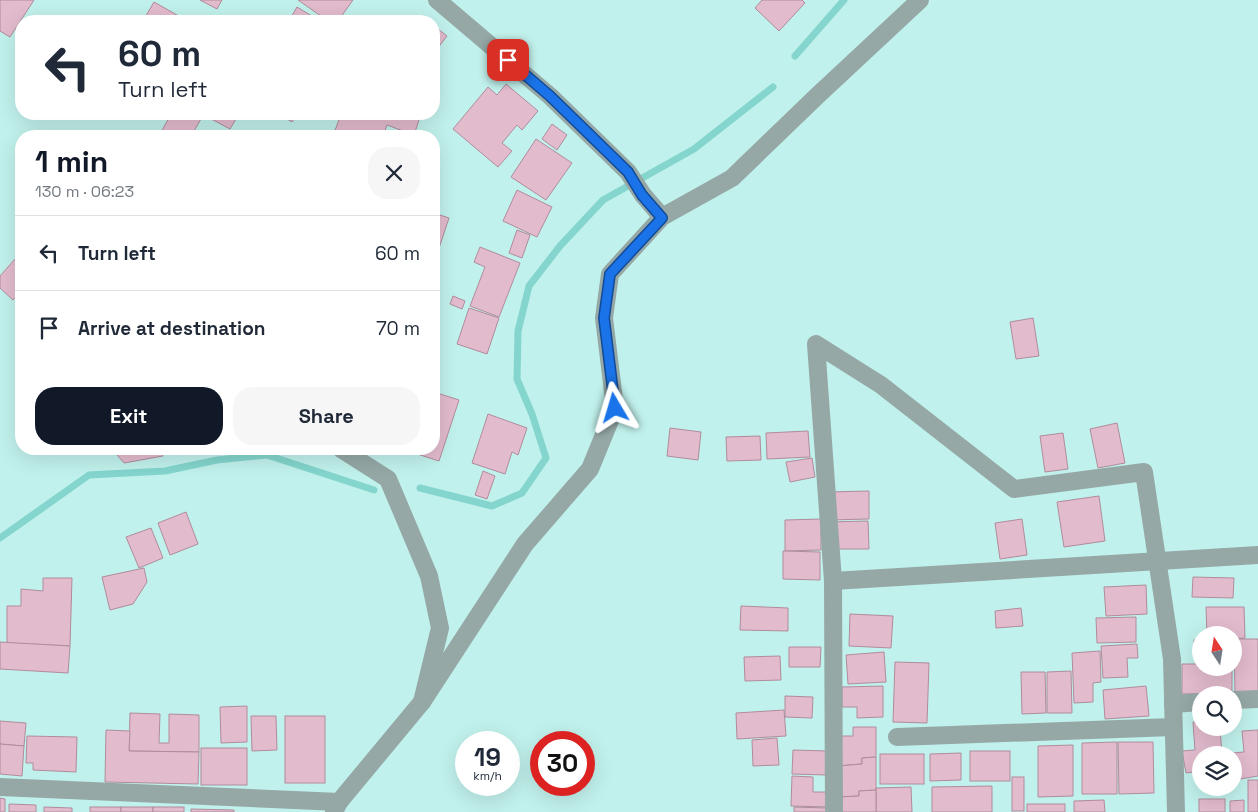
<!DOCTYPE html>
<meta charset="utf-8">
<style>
body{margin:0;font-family:"Space Grotesk",sans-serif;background:#f6f6f7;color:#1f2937;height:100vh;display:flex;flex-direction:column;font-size:19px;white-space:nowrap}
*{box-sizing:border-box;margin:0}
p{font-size:16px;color:#747a83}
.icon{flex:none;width:28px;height:28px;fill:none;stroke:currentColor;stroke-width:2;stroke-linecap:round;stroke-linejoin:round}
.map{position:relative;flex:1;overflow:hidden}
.drawer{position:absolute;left:15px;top:130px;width:425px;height:325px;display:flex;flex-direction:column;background:#fff;border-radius:20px;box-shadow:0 5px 20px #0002}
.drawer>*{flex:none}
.top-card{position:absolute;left:15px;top:15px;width:425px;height:105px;border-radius:20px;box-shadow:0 5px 20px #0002;background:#fff;color:#1f2937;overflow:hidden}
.needle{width:32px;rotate:348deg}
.controls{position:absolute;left:1192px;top:626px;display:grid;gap:10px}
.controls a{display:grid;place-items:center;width:50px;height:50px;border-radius:50%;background:#fff;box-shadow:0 5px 20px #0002;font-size:25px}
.speed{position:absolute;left:455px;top:731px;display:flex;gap:10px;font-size:25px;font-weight:700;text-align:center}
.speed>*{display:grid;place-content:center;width:65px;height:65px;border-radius:50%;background:#fff;box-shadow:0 5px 20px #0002;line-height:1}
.speed small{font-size:12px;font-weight:400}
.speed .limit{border:8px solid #d22;background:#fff;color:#111}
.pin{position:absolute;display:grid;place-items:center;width:42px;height:42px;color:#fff;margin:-21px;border-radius:10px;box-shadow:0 2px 8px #0006}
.me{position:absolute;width:55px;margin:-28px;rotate:353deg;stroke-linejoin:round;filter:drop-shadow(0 0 4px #0008)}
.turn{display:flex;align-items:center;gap:18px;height:105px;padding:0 20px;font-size:22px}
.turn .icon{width:65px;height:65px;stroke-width:2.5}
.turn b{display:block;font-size:35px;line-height:42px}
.round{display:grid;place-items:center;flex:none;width:52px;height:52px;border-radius:20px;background:#f6f6f7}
.summary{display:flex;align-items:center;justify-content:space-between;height:85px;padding:0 20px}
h1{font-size:30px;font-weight:700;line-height:38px;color:#111827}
.action{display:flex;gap:10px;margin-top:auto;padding:10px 20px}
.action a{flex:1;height:58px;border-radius:20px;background:#111827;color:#fff;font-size:20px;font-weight:700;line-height:58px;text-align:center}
.action a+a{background:#f6f6f7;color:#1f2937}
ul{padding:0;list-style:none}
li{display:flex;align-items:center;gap:15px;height:75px;padding:0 20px;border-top:1px solid #e0e1e3}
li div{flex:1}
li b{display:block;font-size:19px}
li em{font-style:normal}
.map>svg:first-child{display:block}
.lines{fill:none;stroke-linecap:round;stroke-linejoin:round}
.stream{stroke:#83d5cd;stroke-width:7}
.building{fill:#e2bbcd;stroke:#b08c9c}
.minor{stroke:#95a8a6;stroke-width:18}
.route-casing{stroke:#114b97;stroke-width:12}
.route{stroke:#1a73e8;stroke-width:9}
</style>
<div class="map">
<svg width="1258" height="812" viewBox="0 0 1258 812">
<rect width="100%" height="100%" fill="#c1f1ec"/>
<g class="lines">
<g class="stream">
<path d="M795,56L844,0"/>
<path d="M420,488L492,506L522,493L546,458L532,414L517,379L518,331L529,286L560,246L603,200L694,149L773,87"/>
<path d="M0,538L89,475L165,471L217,460L267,455L374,490"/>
</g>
</g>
<g class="building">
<path d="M0,0H34L10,37L0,31Z"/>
<path d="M200,0H222L217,9Z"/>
<path d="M298,0H353L338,21H328Z"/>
<path d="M762,0H802L805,3L779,31L755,8Z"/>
<path d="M154,2L184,19L183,21H143Z"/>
<path d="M297,7L320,21H289Z"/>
<path d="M434,26L447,36L434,53Z"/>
<path d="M506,84L538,111L522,130L517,125L502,143L512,151L498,167L453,129L488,87L497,95Z"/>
<path d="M171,114H192L201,119L191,136H159Z"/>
<path d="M202,114H239L230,129Z"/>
<path d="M279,114H297L292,122Z"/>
<path d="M341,114H421L414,135L387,125L383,136H333Z"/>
<path d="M552,124L567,135L557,150L542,139Z"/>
<path d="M536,139L572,163L546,200L511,177Z"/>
<path d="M517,190L552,207L537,237L503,221Z"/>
<path d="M434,213L449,218L439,248L434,247Z"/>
<path d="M517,230L530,235L522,258L509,253Z"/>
<path d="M480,247L520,263L499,317L470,306L485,267L474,262Z"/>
<path d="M16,258L21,262V291L13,300L0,288V276Z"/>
<path d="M453,296L465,301L462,309L450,304Z"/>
<path d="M469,308L499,318L487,354L457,344Z"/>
<path d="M1033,318L1039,356L1016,359L1010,322Z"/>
<path d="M434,392L459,400L439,461L405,450L434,449Z"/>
<path d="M488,414L527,428L518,455L512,452L505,474L472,463Z"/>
<path d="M1117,423L1125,463L1098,468L1090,429Z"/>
<path d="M670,428L701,432L698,460L667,456Z"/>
<path d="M808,431L810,457L767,459L766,433Z"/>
<path d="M1063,433L1068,469L1045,472L1040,436Z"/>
<path d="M760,436L761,460L727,461L726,437Z"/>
<path d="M112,449H161L163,456L124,463Z"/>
<path d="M812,458L815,477L790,482L786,462Z"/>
<path d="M483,471L495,476L487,499L475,495Z"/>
<path d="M869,491V519L829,520L828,492Z"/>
<path d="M1099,496L1105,541L1064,547L1057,502Z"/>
<path d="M186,512L198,544L170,555L158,523Z"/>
<path d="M821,519V550L785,551V520Z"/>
<path d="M1022,519L1027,555L1000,559L995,523Z"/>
<path d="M868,521L869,549H828V522Z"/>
<path d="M151,528L163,558L139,568L126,537Z"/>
<path d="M783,551L820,552V580L783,579Z"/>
<path d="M144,568L147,582L133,604L110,610L102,577Z"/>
<path d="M1193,577L1234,578L1233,598L1192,597Z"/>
<path d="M43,578H72L70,646L7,643V606H21V589L43,591Z"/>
<path d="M1146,585L1147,614L1106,616L1104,587Z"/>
<path d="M741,606L788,608V631L740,630Z"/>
<path d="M1206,607H1244L1245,638L1234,639V635H1207Z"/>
<path d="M1021,608L1023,626L996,628L995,611Z"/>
<path d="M850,614L893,616L891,648L849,646Z"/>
<path d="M1136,617V642L1097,643L1096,618Z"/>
<path d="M1234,639H1258V692L1235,693Z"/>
<rect x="1194" y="640" width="7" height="16"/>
<path d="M0,642L70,646L68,673L0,669Z"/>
<path d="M1137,644L1138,658H1127L1128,677L1103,678L1101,646Z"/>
<path d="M789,647H821L820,667H789Z"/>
<path d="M1100,651L1101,682L1093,683V702L1074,703L1072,653Z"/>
<path d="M884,652L886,682L848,684L846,655Z"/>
<path d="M780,656L781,680L745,681L744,657Z"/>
<path d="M895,662L929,663L927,723L893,722Z"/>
<path d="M1182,664H1201V668H1232V693L1182,694Z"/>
<path d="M1071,671L1072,713H1047V672Z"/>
<path d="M1021,672H1045L1046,713L1022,714Z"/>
<path d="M883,686V717L857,718V707H842V687Z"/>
<path d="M1146,686L1149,716L1105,719L1103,690Z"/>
<path d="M785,696L813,697L812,718L785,717Z"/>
<path d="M247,706V742L221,743L220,707Z"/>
<path d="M784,710L786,736L737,739L736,713Z"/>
<path d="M130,713L160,714L159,743H169V714L199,715V752L129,751Z"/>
<path d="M251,716H276L277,750L252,751Z"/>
<rect x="285" y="716" width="40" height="67"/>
<path d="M0,721L26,723L24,746L0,744Z"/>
<path d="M1193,722H1201V728H1220L1222,754L1244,752L1242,731L1258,730V776L1234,780V755H1201V771L1186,773L1182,751L1195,750Z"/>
<path d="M853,727H876V757L862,758V764L838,766L837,736H853Z"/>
<path d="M106,730L130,731L129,751L199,752L198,784L105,782Z"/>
<path d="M27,736L77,737L76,772L33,770V763H26Z"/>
<path d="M777,738L779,765L753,766L752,740Z"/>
<path d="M1117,742V794H1082V743Z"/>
<path d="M1118,742H1153L1154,793L1119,794Z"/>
<path d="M0,744L24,746L22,776L0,774Z"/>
<path d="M1073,745V796L1038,797V746Z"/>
<rect x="201" y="748" width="46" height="37"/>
<path d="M793,750L828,751L827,775L792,774Z"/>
<rect x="970" y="751" width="40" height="30"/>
<path d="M961,753V780L930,781V754Z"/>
<rect x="880" y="754" width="44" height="30"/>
<path d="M876,757V790L859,791V796L838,797V766L862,764V758Z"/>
<path d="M792,776L813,777V792H829V807L791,806Z"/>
<rect x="1012" y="777" width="12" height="34"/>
<rect x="1248" y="780" width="10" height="32"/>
<path d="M992,786V812H932V787Z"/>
<path d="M911,787L912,812H876V788Z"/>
<path d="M876,790V812H838V797L859,796V791Z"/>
<path d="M0,798L5,799V812H0Z"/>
<rect x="1199" y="799" width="26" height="13"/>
<path d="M1104,800L1105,812H1074V801Z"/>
<path d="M1244,800V812H1230V801Z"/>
<path d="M9,804L36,805V812H9Z"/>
<rect x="1027" y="804" width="38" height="8"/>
<path d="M44,807L72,808V812H44Z"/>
<rect x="90" y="807" width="31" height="5"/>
<rect x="121" y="807" width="32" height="5"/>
<rect x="153" y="807" width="31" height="5"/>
<path d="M794,807L828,808V812H794Z"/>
<path d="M191,809L234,810V812H191Z"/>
</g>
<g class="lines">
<g class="minor">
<path d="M437,0L550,96L628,172L643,195L662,217"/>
<path d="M833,581L816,344L881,385L1014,489L1144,472L1172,659L1176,812"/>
<path d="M1234,700L1258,699"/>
<path d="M422,702L525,544L590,469L615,408L604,318L610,274L662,217L732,178L817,96L920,0"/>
<path d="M1173,704L1201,702"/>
<path d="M897,737L1173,727"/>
<path d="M0,787L339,802"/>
<path d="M334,812L339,802L422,702L440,628L429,576L388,479L341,449"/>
<path d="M834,812L833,581L1258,555"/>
</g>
</g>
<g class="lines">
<g class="route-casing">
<path id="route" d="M508,60L550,96L628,172L642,195L662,218L610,274L604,318L615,408"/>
</g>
<use href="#route" class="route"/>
</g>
</svg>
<div class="controls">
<a><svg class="needle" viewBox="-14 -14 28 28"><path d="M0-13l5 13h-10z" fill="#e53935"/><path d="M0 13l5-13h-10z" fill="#747a83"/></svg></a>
<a><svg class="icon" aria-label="search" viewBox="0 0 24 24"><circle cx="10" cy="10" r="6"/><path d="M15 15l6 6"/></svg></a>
<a><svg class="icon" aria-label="layers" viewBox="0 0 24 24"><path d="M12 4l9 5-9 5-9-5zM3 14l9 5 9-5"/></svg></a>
</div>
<div class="speed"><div>19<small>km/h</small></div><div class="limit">30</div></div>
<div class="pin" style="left:508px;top:60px;background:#d93025"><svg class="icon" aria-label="arrive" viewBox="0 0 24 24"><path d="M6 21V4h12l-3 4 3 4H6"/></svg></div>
<svg class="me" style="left:615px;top:408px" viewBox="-20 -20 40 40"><path d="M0-17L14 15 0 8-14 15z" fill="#1a73e8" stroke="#fff" stroke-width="4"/></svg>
<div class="top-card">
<div class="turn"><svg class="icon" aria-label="left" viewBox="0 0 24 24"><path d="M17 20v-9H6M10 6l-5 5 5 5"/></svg><div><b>60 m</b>Turn left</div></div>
</div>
<section class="drawer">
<div class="summary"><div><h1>1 min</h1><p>130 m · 06:23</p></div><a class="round"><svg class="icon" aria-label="close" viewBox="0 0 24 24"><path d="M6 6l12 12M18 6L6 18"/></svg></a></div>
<ul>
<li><svg class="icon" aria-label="left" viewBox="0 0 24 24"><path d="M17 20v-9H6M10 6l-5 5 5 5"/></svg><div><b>Turn left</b></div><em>60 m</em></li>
<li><svg class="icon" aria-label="arrive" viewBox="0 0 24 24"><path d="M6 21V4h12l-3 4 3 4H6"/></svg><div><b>Arrive at destination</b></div><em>70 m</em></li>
</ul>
<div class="action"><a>Exit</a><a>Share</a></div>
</section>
</div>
